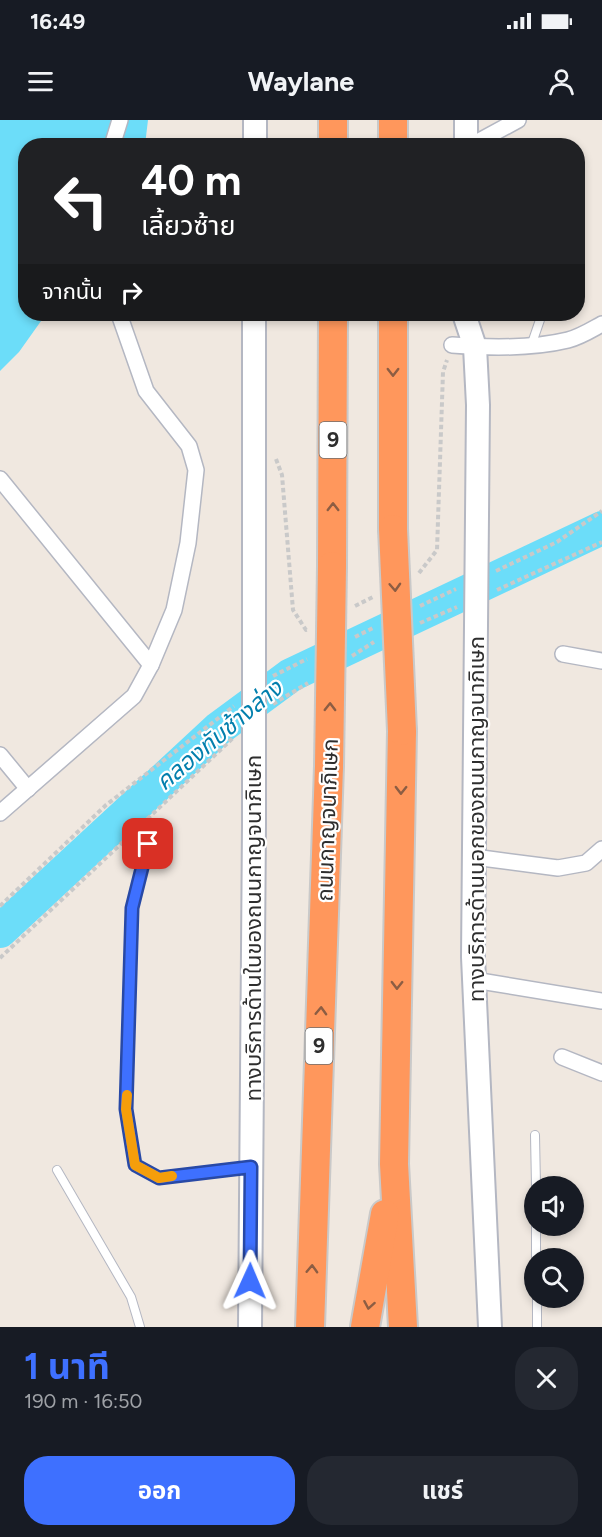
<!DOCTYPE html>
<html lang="th">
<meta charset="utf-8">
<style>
body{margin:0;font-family:Figtree,"Noto Sans Thai",sans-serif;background:#242831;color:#f1f3f6;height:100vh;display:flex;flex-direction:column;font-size:22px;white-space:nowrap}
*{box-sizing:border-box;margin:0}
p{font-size:20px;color:#9ea1a6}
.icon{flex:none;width:33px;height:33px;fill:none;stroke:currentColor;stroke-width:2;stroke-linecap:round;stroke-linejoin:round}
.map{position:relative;height:1207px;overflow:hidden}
.side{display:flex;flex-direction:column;background:#171b24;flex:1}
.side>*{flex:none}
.hud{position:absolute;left:18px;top:18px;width:567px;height:183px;border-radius:24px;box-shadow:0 3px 9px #0003;background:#202124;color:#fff;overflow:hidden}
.fabs{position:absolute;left:524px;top:1056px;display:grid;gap:12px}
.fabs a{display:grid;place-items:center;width:60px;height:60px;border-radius:50%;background:#171b24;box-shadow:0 3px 9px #0003;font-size:30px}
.pin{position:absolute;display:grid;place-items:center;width:51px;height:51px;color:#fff;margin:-26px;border-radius:12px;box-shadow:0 3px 9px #0006}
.me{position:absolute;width:66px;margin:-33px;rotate:1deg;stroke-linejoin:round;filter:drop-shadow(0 0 4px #0008)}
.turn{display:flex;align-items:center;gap:21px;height:126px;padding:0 24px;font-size:27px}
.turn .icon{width:78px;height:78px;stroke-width:2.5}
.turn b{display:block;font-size:42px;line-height:51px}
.then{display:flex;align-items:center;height:57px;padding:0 24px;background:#0003;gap:12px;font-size:22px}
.round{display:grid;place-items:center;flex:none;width:63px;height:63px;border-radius:24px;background:#242831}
.overview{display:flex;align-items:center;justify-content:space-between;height:102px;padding:0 24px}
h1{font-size:36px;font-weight:700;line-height:45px;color:#3e70ff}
.action{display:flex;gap:12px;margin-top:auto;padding:12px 24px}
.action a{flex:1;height:69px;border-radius:24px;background:#3e70ff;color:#fff;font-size:24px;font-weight:700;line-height:69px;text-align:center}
.action a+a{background:#242831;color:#f1f3f6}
.status{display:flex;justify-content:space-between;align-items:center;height:42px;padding:0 30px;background:#171b24;direction:ltr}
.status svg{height:16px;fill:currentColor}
header{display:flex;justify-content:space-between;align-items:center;height:78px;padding:0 24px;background:#171b24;font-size:27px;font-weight:700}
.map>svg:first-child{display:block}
.water{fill:#6cddf9}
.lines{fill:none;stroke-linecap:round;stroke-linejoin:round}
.river{stroke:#6cddf9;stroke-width:34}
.service-casing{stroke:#b4b7c2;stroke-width:10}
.minor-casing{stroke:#b4b7c2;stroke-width:18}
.secondary-casing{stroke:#b4b7c2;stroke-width:26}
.motorway-casing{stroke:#c9c9c9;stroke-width:32}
.path{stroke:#c9c9c9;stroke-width:4;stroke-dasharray:4.5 3;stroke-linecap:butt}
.service{stroke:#fff;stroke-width:8}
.minor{stroke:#fff;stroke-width:15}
.secondary{stroke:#fff;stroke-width:22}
.motorway{stroke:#ff975c;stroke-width:28}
.motorway-bridge-casing{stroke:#c9c9c9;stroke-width:32;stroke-linecap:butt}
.motorway-bridge{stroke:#ff975c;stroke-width:28}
.oneway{stroke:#8c5d43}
.route-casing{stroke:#2849a6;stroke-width:15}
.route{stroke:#3e70ff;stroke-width:10}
.slow{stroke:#f59e0b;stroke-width:10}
.labels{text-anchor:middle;stroke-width:4.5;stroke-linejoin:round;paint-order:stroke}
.shield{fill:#fff;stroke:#6d6d6d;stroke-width:1.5}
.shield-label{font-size:21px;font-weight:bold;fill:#2e2e2e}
.street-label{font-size:22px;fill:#2e2e2e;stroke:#fff}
.water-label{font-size:24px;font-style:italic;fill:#027fad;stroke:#fff}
</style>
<div class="status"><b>16:49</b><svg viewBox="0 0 49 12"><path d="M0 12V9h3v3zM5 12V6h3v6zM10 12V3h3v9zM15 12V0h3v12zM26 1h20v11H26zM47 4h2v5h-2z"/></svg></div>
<header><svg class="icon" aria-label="menu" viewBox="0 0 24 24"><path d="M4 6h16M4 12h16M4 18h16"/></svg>Waylane<svg class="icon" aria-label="person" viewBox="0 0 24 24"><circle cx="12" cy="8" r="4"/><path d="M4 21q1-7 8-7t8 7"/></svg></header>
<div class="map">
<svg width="602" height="1207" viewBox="0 0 602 1207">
<rect width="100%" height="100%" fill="#f0e8e0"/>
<path class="water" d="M0,0H148L145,25L26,26V194H46L19,232L0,251Z"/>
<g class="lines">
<path class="river" d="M0,811L218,609L291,555L602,408"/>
<g class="service-casing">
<g id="service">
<path d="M531,226L542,194"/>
<path d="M148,724L132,788L126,989L135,1045L159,1058L250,1047"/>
<path d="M535,1015L536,1066"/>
<path d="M57,1050L131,1177L140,1207"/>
<path d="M536,1106V1138"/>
<path d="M537,1178V1207"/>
</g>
</g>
<g class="minor-casing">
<g id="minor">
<path d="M112,26L120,0"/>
<path d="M470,26L518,0"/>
<path d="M452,225C490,228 531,229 568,220C580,217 591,210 602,204"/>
<path d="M0,359L151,545"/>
<path d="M563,534L602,541"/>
<path d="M0,635L28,669"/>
<path d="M0,693L134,576L151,545L174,490L188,423L196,350L189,326L146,271L119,194"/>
<path d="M474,737L558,748L586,743L602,729"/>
<path d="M474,860L602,881"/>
<path d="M562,937L602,953"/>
</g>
</g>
<g class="secondary-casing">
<g id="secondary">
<path d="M255,26V0"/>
<path d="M466,26V0"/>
<path d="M464,194L475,227L478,285L473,837L490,1207"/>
<path d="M250,1207L254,704V194"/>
</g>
</g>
<g class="motorway-casing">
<g id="motorway">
<path d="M333,26V0"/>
<path d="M393,26V0"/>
<path d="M393,409V194"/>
<path d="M332,446L333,194"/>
<path d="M402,611L394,1044L403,1207"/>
<path d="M310,1207L329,646"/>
<path d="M365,1207L385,1094"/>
</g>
</g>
<g class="path">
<path d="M276,339L282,355L293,490L306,510L308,509"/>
<path d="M496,451L557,422L602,391"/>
<path d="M419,453L437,430L443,252L447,240"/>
<path d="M497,470L602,422"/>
<path d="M355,486L373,477"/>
<path d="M420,486L456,469"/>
<path d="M420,503L457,487"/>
<path d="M355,517L375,507"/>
<path d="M352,536L374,522"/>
<path d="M273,556L307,539"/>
<path d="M273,584L308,563"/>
<path d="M0,786L106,685L234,586"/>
<path d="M0,838L233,618"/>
</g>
<use href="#service" class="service"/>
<use href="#minor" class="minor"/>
<use href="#secondary" class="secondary"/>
<use href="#motorway" class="motorway"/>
<g class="motorway-bridge-casing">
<g id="motorway-bridge">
<path d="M393,409L402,611"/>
<path d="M329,646L332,446"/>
</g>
</g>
<use href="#motorway-bridge" class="motorway-bridge"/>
</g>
<defs><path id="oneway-chevron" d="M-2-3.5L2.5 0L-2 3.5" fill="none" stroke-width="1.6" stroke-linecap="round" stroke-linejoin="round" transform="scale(1.5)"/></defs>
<g class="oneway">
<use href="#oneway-chevron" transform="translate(393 252) rotate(90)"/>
<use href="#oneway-chevron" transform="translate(333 387) rotate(-90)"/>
<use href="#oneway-chevron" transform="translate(395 467) rotate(87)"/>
<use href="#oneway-chevron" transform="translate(330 587) rotate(-89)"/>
<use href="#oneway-chevron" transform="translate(401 670) rotate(91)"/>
<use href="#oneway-chevron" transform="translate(397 865) rotate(91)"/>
<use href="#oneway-chevron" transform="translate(321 891) rotate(-88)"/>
<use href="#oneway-chevron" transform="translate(312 1149) rotate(-88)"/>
<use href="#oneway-chevron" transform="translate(369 1185) rotate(100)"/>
</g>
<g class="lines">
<g class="route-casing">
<path id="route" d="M148,724L132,788L126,989L135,1045L159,1058L251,1047L250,1161"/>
</g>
<use href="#route" class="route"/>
<path class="slow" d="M127,975L126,989L135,1045L159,1058L172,1056"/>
</g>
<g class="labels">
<g class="shield">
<rect x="319.5" y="302" width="27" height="36" rx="4.5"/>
<rect x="305.5" y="908" width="27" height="36" rx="4.5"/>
</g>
<g class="shield-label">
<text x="333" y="327">9</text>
<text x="319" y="933">9</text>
</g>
<g class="street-label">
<text transform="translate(476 699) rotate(-90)" y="8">ทางบริการด้านนอกของถนนกาญจนาภิเษก</text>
<text transform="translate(327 700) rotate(-88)" y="8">ถนนกาญจนาภิเษก</text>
<text transform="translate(253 808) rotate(-90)" y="8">ทางบริการด้านในของถนนกาญจนาภิเษก</text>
</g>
<g class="water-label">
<text transform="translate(219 615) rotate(-40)" y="8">คลองทับช้างล่าง</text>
</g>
</g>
</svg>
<div class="fabs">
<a><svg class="icon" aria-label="sound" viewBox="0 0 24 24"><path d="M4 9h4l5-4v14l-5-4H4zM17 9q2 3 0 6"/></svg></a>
<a><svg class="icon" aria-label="search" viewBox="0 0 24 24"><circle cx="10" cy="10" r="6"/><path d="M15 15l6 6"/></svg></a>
</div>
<div class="pin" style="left:148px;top:724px;background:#d93025"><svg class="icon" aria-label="arrive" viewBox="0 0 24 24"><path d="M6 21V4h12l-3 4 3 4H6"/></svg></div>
<svg class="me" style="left:250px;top:1161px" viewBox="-20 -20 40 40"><path d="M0-17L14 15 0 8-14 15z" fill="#3e70ff" stroke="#fff" stroke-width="4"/></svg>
<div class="hud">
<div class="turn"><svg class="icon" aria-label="left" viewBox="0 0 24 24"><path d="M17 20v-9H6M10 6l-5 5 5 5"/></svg><div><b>40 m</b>เลี้ยวซ้าย</div></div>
<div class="then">จากนั้น<svg class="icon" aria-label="right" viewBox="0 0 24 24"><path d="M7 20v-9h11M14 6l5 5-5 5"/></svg></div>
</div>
</div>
<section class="side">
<div class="overview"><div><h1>1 นาที</h1><p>190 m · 16:50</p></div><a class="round"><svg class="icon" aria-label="close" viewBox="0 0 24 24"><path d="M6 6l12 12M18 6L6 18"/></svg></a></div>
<div class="action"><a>ออก</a><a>แชร์</a></div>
</section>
